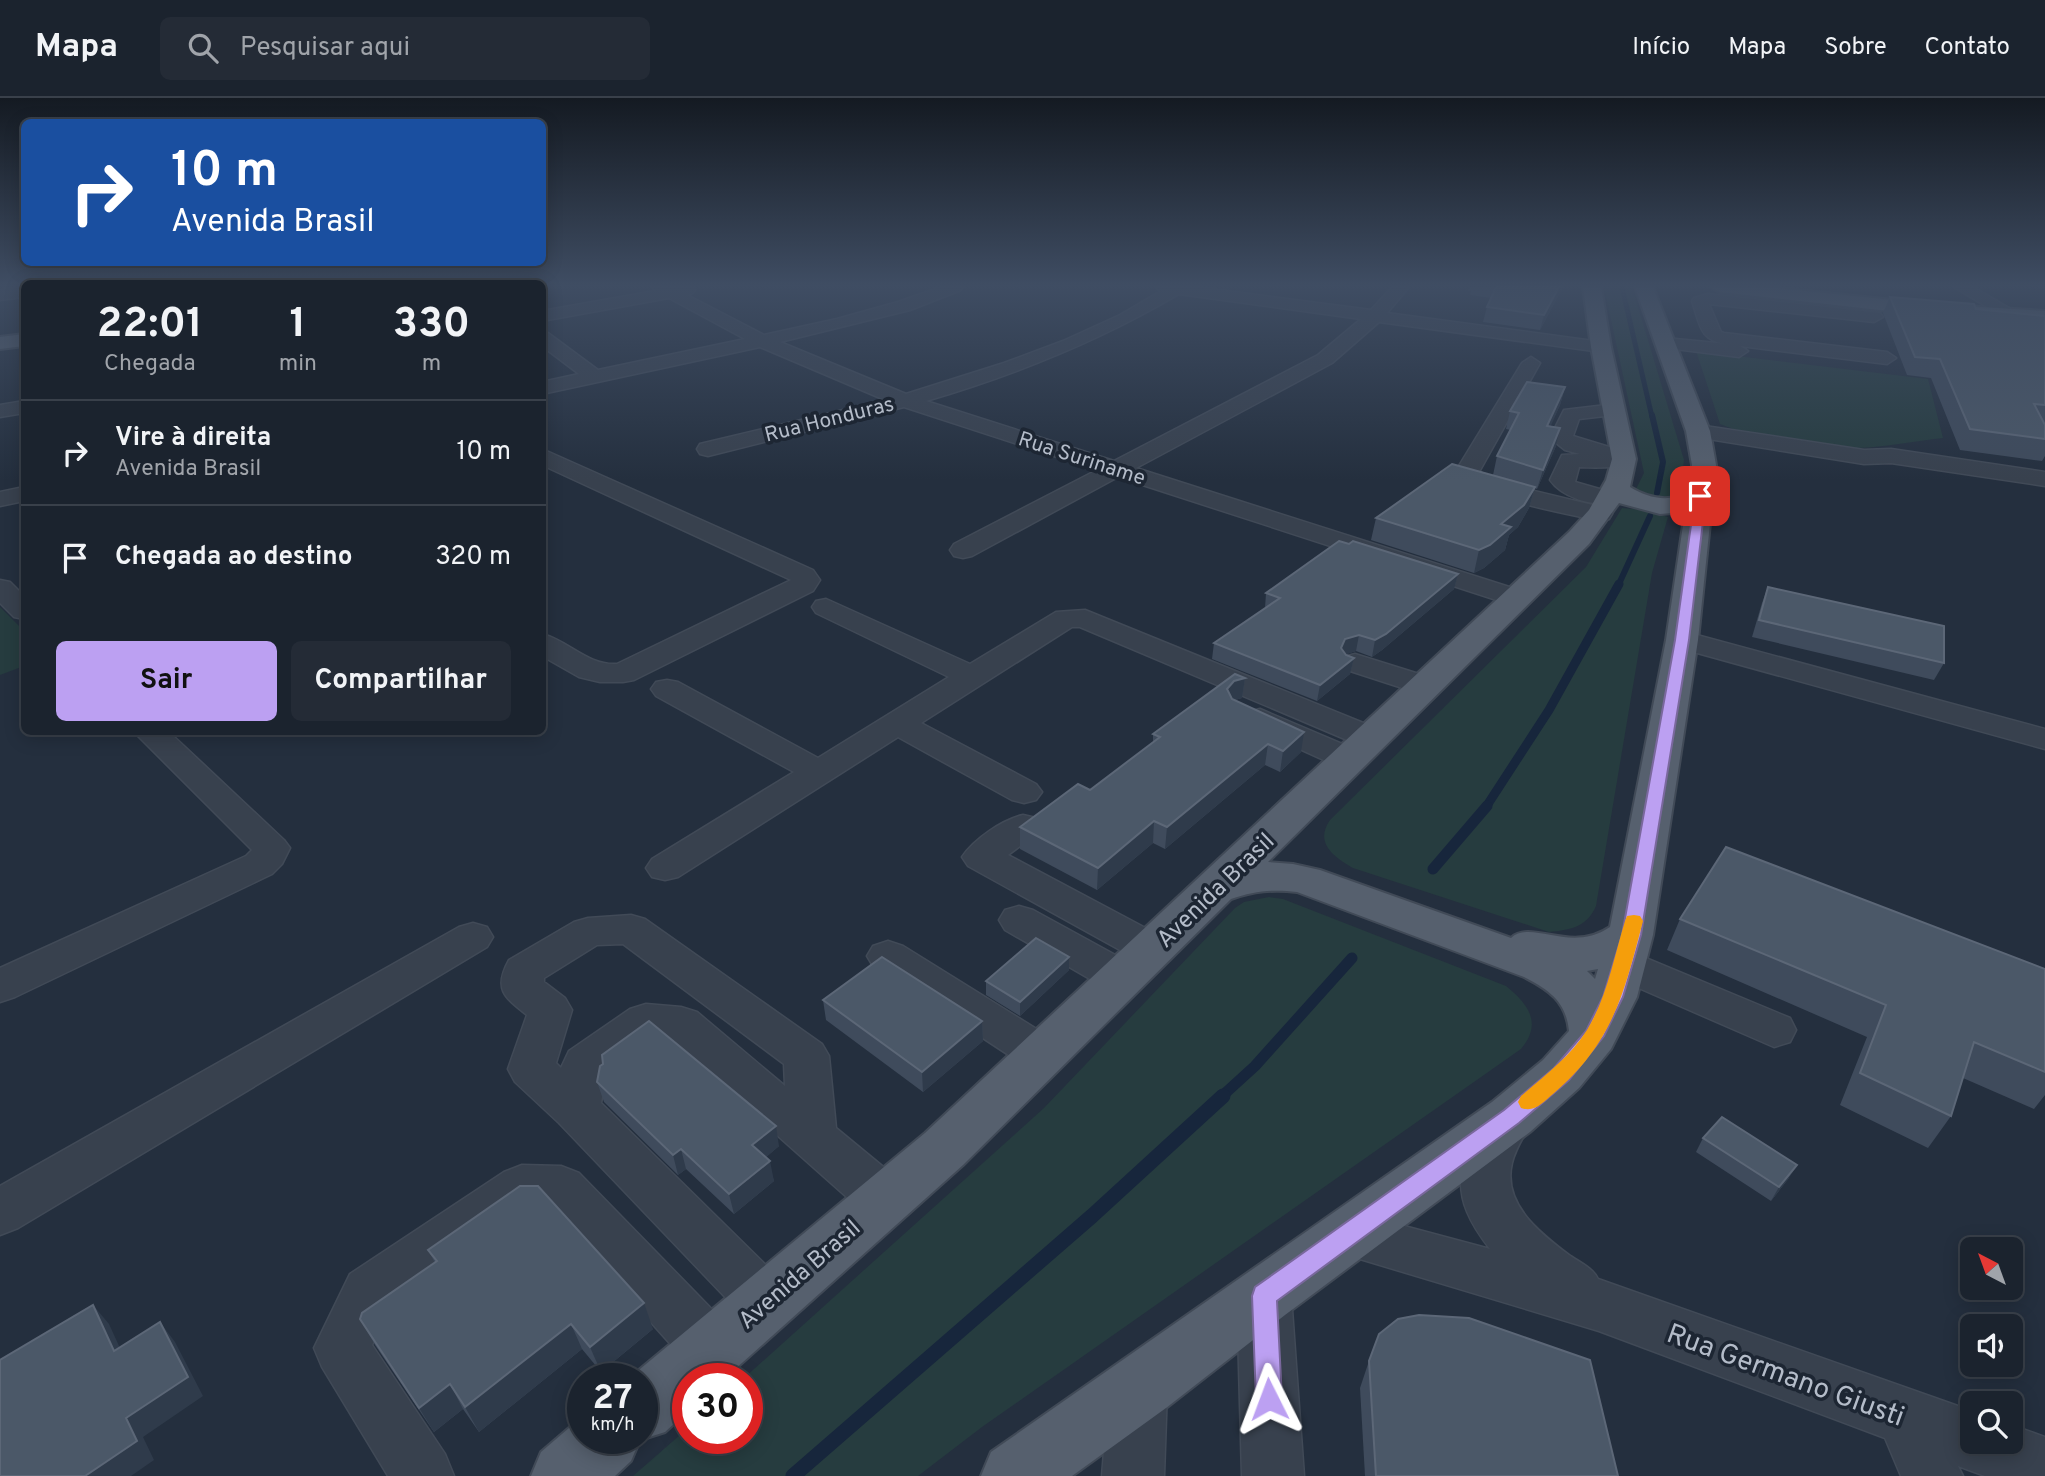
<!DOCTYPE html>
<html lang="pt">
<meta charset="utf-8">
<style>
body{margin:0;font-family:Overpass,sans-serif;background:#242b36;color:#f1f3f6;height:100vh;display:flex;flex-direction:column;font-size:26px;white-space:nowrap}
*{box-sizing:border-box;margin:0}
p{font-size:23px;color:#a0a4aa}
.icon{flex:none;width:38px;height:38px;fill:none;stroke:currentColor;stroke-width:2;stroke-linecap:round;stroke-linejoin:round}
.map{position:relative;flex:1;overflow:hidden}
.drawer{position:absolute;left:21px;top:182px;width:525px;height:455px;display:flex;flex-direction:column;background:#1b232e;border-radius:10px;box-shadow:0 4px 18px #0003,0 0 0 2px #39404a}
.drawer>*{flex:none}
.hud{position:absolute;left:21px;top:21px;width:525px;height:147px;border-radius:10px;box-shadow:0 4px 18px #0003,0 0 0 2px #39404a;background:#1a4fa0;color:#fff;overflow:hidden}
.needle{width:46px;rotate:319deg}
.tools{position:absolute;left:1960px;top:1139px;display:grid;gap:14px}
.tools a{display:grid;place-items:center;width:63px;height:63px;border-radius:10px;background:#1b232e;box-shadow:0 4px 18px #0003,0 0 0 2px #39404a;font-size:35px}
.speed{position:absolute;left:567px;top:1265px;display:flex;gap:14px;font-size:35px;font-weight:700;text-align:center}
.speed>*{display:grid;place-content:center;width:91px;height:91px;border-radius:50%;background:#1b232e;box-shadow:0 4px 18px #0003,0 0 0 2px #39404a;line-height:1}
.speed small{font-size:18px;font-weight:400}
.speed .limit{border:10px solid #d22;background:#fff;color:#111}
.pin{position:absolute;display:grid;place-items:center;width:60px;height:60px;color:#fff;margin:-30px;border-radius:14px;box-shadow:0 4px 10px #0006}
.me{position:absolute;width:77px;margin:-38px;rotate:357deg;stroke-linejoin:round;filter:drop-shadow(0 0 5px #0008)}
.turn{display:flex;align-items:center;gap:24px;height:147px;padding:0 35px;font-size:32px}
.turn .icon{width:91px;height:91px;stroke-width:2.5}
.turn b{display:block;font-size:49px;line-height:60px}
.eta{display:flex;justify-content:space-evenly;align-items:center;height:119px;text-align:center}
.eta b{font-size:42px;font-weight:700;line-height:49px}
.primary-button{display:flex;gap:14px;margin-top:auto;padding:14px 35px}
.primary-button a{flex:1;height:80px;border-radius:10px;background:#bca0f2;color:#111;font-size:28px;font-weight:700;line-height:80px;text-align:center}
.primary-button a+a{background:#242b36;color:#f1f3f6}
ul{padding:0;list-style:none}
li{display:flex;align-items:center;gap:21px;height:105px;padding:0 35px;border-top:2px solid #39404a}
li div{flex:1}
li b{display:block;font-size:26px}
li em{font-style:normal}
header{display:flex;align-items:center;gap:42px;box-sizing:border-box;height:98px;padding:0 35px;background:#1b232e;border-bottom:2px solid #39404a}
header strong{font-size:33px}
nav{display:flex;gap:38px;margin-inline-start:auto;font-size:24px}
.search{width:490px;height:63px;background:#242b36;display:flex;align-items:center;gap:18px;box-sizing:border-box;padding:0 24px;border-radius:10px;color:#a0a4aa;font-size:26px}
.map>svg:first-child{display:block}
.green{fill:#263c3f}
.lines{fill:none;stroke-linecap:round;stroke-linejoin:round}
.stream-far4{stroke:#17263c;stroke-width:5}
.stream-far3{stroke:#17263c;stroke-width:6}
.stream-far2{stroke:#17263c;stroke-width:9}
.stream-far1{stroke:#17263c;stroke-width:11}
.stream{stroke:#17263c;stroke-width:15}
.minor-casing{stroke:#414a57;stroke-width:3}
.major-casing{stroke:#414a57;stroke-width:4}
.minor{fill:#38414e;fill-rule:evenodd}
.major{fill:#56606e;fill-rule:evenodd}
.wall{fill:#3f4b5c}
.shaded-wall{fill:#2f3b4b}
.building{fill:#4b5868;stroke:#5c6777;stroke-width:2}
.route{fill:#bca0f2;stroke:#7a689d;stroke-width:2}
.slow{fill:#f59e0b}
.labels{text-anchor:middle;stroke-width:7;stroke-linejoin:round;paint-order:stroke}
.far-street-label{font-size:21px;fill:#b4bcc9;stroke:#1d2633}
.street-label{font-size:24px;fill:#b4bcc9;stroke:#1d2633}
.near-street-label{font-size:28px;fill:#b4bcc9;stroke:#1d2633}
</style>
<header>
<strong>Mapa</strong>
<div class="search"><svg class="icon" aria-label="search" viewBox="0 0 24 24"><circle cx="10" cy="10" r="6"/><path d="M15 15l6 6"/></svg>Pesquisar aqui</div>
<nav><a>Início</a><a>Mapa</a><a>Sobre</a><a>Contato</a></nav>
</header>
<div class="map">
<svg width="2045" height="1378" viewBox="0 0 2045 1378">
<rect width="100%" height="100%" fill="#242f3e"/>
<g class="green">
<path d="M1604,189H1632L1684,362L1680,399H1657L1636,391L1644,375Z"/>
<path d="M1696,253L1928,281L1943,340C1915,343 1886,349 1857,350C1813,352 1761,342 1720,326Z"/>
<path d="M1622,410L1646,412L1668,419L1652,475L1596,808C1587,829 1570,832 1549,834L1353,770C1334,759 1314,745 1330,722L1586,469Z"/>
<path d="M0,509L24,533V568L0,577Z"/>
<path d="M1269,799L1283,801L1506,888C1528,906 1543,925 1521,951L982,1329L918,1378H633L688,1330V1340H747V1281H743L1044,1010L1235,810L1244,804Z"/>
</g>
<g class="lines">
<path class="stream-far4" d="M1622,189L1652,319"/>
<g class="stream-far3">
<path d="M1652,317L1663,364L1657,395"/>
<path d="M1618,488L1650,418"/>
</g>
<path class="stream-far2" d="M1486,709L1549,612L1619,486"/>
<g class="stream-far1">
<path d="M1433,771L1487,708"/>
<path d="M1221,999L1255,968L1352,860"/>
</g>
<path class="stream" d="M793,1378L1092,1118L1223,998"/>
<g class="minor-casing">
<g id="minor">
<path d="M24,189V199L0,202V192Z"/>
<path d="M652,189H693L695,192L693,195L687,197L764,237L837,221L898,204L941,189H963L961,192L910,212L780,244L906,296L1004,265L1063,243L1120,217L1161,193L1155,189H1197L1371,212L1392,189H1409L1387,215L1601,244L1610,249L1601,254L1379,224L1332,265L1136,370L1525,494L1529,500L1525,506L1515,508L1118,379L972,458L963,460L954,458L950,452L954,446L1097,372L904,309L708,358L700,356L697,351L700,346L885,302L760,249L542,296V284L579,276L542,248V234L548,235L598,272L745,241L669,200L542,223V213L655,193ZM1179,196L1361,221L1318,257L1114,363L926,303C1015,277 1099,243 1179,196Z"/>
<path d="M1954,189H1973L2021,217L2019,221H2007Z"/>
<path d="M1708,196L1880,215L1883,219L1874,224L1709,206L1721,234L1724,235L1887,254L1896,260L1887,266L1740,248L1748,253L1739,259L1659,249L1656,245L1659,241L1665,240L1727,246C1699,243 1700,226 1692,203L1694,200Z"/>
<path d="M1531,259L1540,265L1479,374L1514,388L1609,411L1612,416L1609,421L1600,423C1570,416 1470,399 1454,376L1522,265Z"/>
<path d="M24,303V315L0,319V307Z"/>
<path d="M1615,306L1622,308L1625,312L1622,316L1579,321L1573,338L1632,356L1635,361L1632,366C1614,370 1598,370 1579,369L1575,384L1610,394L1614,399L1610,404C1591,409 1561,398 1550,382L1562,357L1580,356L1565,352L1550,340L1564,312Z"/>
<path d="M1698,327L1864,352L1891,351L2045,374V388L1891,365L1864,366L1690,338L1687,333L1690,328Z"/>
<path d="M542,351L813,472L820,482L813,493L634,582L623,584H600L579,579L542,558V536C569,543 588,568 617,566L791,482L542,367Z"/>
<path d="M24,389V403L0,408V394Z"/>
<path d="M0,482L10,484L24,498V521L14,519L0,505Z"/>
<path d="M826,501L970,566L1056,514L1085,512L1383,633L1388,640L1383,647L1371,650L1359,647L1080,529H1072L921,625L1036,686L1042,694L1036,702L1024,705L1012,702L898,639L678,779L665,782L652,779L646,770L652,761L794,674L656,598L651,591L656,584L667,582L678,584L818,660L949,579L816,515L812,509L816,503Z"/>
<path d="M1682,533L2045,631V651L1672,548L1667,542L1672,536Z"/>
<path d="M1355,556L1435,581L1440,588L1435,595L1424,597L1344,571L1340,565L1344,559Z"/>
<path d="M1260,611L1361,654L1366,661L1361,668L1349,671L1337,668L1249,628L1244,621L1249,614Z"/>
<path d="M134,634H169L284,742L290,750L282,766L272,776L15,899L0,904V870L246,758L252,752Z"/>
<path d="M1023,717L1036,720L1041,728L1036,736L1008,757L1168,842L1174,852L1168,862L1153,867L1138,862L968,768L962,759C974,741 1002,722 1023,717Z"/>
<path d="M1019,808L1033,812L1139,870L1145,881L1139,892L1124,896L1109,892L1005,832L999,822L1005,812Z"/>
<path d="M631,817L645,821L822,946L829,958L836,1030L904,1086L911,1102L904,1118L886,1124L868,1118L670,942L654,940L606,975L601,1005L785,1186L793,1204L785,1222L766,1230L747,1222L559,1025L515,984L508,971L527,917C504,899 493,891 509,862L574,824L588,820ZM623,846L784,966L785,988L697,914L681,909L646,906L630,911L569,953L561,970L556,965L572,912L565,900L544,884V880L597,847Z"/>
<path d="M473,825L487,829L493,839L487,849L18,1130L0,1137V1088L459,829Z"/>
<path d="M888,843L903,848L1059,945L1066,957L1059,969L1043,975L1027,969L873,868L867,858L873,848Z"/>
<path d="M1624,851L1790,920L1796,932L1790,944L1774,949L1609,877L1603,866L1609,855Z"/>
<path d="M1507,1005L1524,1011L1531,1025C1524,1038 1515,1051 1512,1065C1502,1106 1540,1135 1569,1157C1579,1164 1593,1170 1598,1181L1972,1313V1344H2011V1327L2045,1339V1378H1985L1958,1368L1963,1378H1901L1885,1340L1599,1233L1330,1152L1322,1136L1330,1120L1348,1113L1490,1151C1447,1096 1456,1067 1490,1011Z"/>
<path d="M522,1067L561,1068L579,1075L732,1232L740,1251L732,1270L712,1278L692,1270L549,1111H530L388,1212L372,1247L445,1356L454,1378H388L322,1269L314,1250L350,1176L504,1074Z"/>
<path d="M1264,1172L1283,1179L1291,1197L1304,1378H1242L1237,1197L1245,1179Z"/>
<path d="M1138,1263L1159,1272L1167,1292L1164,1378H1102L1109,1292L1117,1272Z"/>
</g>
</g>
<g class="major-casing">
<g id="major">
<path d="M1583,189H1601L1611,249L1636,361L1630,389C1648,400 1668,405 1688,394L1692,367L1686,333L1635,189H1653L1710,333L1716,367L1698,542L1653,837L1637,899L1611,951L1579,990L1530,1034L1285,1217L1166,1310L1072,1378H981L991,1354L1492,1004L1543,962L1569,933C1566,903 1549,892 1524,879L1297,794C1273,791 1254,793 1231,801L963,1067L724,1281H688V1313L665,1334L640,1342L631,1363L615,1378H531L541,1354L583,1318V1340H642V1281H628L925,1035L1569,434L1589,412L1606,382L1612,361L1591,249ZM1619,405L1660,416L1685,414L1666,542L1610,829C1570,856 1532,821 1511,840L1320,772L1293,766L1268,764L1589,446ZM1598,871L1595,881L1587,873Z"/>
<path d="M1711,189H1767L1932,206L2045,213V225L1932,218L1720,194Z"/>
<path d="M24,236V248L0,251V239Z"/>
</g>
</g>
<use href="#minor" class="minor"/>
<use href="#major" class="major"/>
</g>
<g class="wall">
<path d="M1469,189H1563L1540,232L1483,224L1487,209L1491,200L1470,197L1471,193H1468Z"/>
<path d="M1890,199L1976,211L2045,218V358L2042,363L1960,352L1931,280L1907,277L1883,215Z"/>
<path d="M1565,289L1560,307L1550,328L1556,348L1537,391L1535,390L1529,410L1518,429L1509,437L1505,452L1484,470L1474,475L1371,442L1376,420L1493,377L1497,358L1511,332L1506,331L1510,313Z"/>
<path d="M1458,476L1454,491L1382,552L1372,559L1356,553L1346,556L1354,560L1350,576L1317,603L1212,561L1214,545L1265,510L1266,495Z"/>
<path d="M1768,489L1944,565L1934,582L1752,539L1762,505Z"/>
<path d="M1245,580L1242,600L1235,602L1301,654L1280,674L1265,667L1165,751L1153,745L1097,792L1020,751V729L1090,692L1153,645V636Z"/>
<path d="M1680,821L2045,871V997L2034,1011L1963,980L1951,1018L1928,1050L1840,1007L1867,939L1667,852Z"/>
<path d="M1069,859V872L1020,918L986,897V883Z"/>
<path d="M823,902L982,923L983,943L923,994L826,922Z"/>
<path d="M597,984L779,1048L766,1059L774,1083L734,1116L686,1071L678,1077L604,1004Z"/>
<path d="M1703,1040L1789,1080L1771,1103L1696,1054Z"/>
<path d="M428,1152L653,1231L601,1274L582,1251L479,1334L463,1311L434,1334L375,1247L360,1221L435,1165Z"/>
<path d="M1369,1263L1618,1378H1365L1360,1290Z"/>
</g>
<g class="shaded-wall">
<path d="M1559,189H1563L1540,232L1544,217Z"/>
<path d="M1565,289L1560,307L1543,346L1547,328Z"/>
<path d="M1560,330L1556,348L1537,391L1543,372Z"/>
<path d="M1535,389L1529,410L1518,429L1509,437L1505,452L1484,470L1474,475L1479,452Z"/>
<path d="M1458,476L1454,491L1382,552L1372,559L1375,542Z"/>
<path d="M1359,537L1356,553L1342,558L1341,550L1345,541Z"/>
<path d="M1354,560L1350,576L1317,603L1320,587Z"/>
<path d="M1245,580L1242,600L1231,603L1227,591L1234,583Z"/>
<path d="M1304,634L1301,654L1280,674L1283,653Z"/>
<path d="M1268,646L1265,667L1165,751L1167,729Z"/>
<path d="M1154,723L1153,745L1097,792L1098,770Z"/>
<path d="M1069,859V872L1020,918V904Z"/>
<path d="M982,923L983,943L923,994L922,974Z"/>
<path d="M776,1028L779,1048L757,1067L752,1047Z"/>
<path d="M681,1051L686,1071L678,1077L673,1057Z"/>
<path d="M770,1063L774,1083L734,1116L729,1096Z"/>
<path d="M1797,1067L1789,1080L1771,1103L1779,1089Z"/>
<path d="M644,1205L653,1231L601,1274L590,1249Z"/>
<path d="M93,1207L109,1226L130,1272L114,1253Z"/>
<path d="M160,1224L175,1244L203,1298L143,1339L154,1362L131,1378H85Z"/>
<path d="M571,1226L582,1251L479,1334L465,1309Z"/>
<path d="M450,1286L463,1311L434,1334L419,1310Z"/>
</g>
<g class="building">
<path d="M1496,189H1559L1544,217L1487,209Z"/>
<path d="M1890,199L1974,206L1976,211L2045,218V307L2034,306L2045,327V341L1970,331L1940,261L1915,259Z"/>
<path d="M1527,284L1565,289L1547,328L1560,330L1543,372L1497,358L1519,315L1510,313Z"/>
<path d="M1452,366L1535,389L1524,407L1501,426L1511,429L1490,447L1479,452L1376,420Z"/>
<path d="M1339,443L1349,446L1353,443L1458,476L1386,536L1375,542L1359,537L1345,541L1341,550L1346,557L1354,560L1320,587L1214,545L1280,500L1266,495Z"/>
<path d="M1768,489L1944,528V565L1759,522Z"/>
<path d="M1235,576L1245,580L1234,583L1227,591L1232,601L1304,634L1283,653L1268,646L1167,729L1154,723L1098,770L1020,729L1078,686L1090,692L1160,639L1153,636Z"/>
<path d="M1726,749L2045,871V974L1974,944L1951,1018L1860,975L1886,907L1680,821Z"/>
<path d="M1036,840L1069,859L1020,904L986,883Z"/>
<path d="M882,859L982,923L922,974L823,902Z"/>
<path d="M649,923L776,1028L752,1047L770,1063L729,1096L681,1051L673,1057L597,984L600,968L603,966L602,957Z"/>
<path d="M1722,1019L1797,1067L1779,1089L1703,1040Z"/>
<path d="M520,1088H538L644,1205L590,1249L571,1226L465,1309L450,1286L419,1310L360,1221L362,1215L437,1163L428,1152Z"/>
<path d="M93,1207L114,1253L160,1224L188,1279L126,1320L137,1343L85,1378H0V1262Z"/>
<path d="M1419,1217L1469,1220L1590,1262L1618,1378H1376L1369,1263L1379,1236L1398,1221Z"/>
</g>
<linearGradient id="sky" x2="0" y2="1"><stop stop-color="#141a22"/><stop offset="0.49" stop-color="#3f4d63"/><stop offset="1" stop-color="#3f4d63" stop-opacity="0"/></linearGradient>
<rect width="2045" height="382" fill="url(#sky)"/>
<path class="route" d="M1700,395L1706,398L1689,542L1641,837L1623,899L1604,938L1569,982L1519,1025L1277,1203L1282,1301L1278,1310L1269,1314L1260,1310L1256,1301L1252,1198L1255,1189L1504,1012L1554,970L1586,933L1603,899L1622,837L1675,542L1695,398Z"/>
<path class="slow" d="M1634,817L1640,818L1643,823C1624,895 1613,945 1553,996C1543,1004 1535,1015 1521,1010L1518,1004L1521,998C1544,978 1571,958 1587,932C1607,899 1614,859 1625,823L1627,818Z"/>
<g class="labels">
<g class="far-street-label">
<text transform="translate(829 321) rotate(-14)" y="7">Rua Honduras</text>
<text transform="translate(1082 360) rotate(18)" y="7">Rua Suriname</text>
</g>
<g class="street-label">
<text transform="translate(1215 792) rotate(-44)" y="8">Avenida Brasil</text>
<text transform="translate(799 1176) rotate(-41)" y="8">Avenida Brasil</text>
</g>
<g class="near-street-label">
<text transform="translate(1786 1276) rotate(20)" y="10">Rua Germano Giusti</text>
</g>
</g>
</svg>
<div class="tools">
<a><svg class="needle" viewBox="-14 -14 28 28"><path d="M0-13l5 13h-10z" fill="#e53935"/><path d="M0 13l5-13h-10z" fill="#a0a4aa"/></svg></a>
<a><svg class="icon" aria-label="sound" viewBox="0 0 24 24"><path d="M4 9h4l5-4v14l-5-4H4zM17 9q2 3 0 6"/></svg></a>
<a><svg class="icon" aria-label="search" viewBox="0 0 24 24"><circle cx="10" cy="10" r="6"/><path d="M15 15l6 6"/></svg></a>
</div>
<div class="speed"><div>27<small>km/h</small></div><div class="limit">30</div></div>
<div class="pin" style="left:1700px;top:398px;background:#d93025"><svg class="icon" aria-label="arrive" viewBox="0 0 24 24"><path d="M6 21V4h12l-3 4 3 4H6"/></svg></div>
<svg class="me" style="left:1269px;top:1301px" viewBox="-20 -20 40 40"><path d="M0-17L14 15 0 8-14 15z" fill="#bca0f2" stroke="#fff" stroke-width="4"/></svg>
<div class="hud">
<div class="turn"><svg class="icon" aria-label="right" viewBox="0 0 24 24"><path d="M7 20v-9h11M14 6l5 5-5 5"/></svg><div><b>10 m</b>Avenida Brasil</div></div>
</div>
<section class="drawer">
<div class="eta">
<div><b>22:01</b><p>Chegada</p></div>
<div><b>1</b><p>min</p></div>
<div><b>330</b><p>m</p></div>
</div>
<ul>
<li><svg class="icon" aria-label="right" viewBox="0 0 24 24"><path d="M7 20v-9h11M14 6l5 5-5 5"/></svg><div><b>Vire à direita</b><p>Avenida Brasil</p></div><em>10 m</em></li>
<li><svg class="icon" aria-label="arrive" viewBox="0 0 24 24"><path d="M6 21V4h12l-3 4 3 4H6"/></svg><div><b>Chegada ao destino</b></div><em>320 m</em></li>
</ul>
<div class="primary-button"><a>Sair</a><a>Compartilhar</a></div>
</section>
</div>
